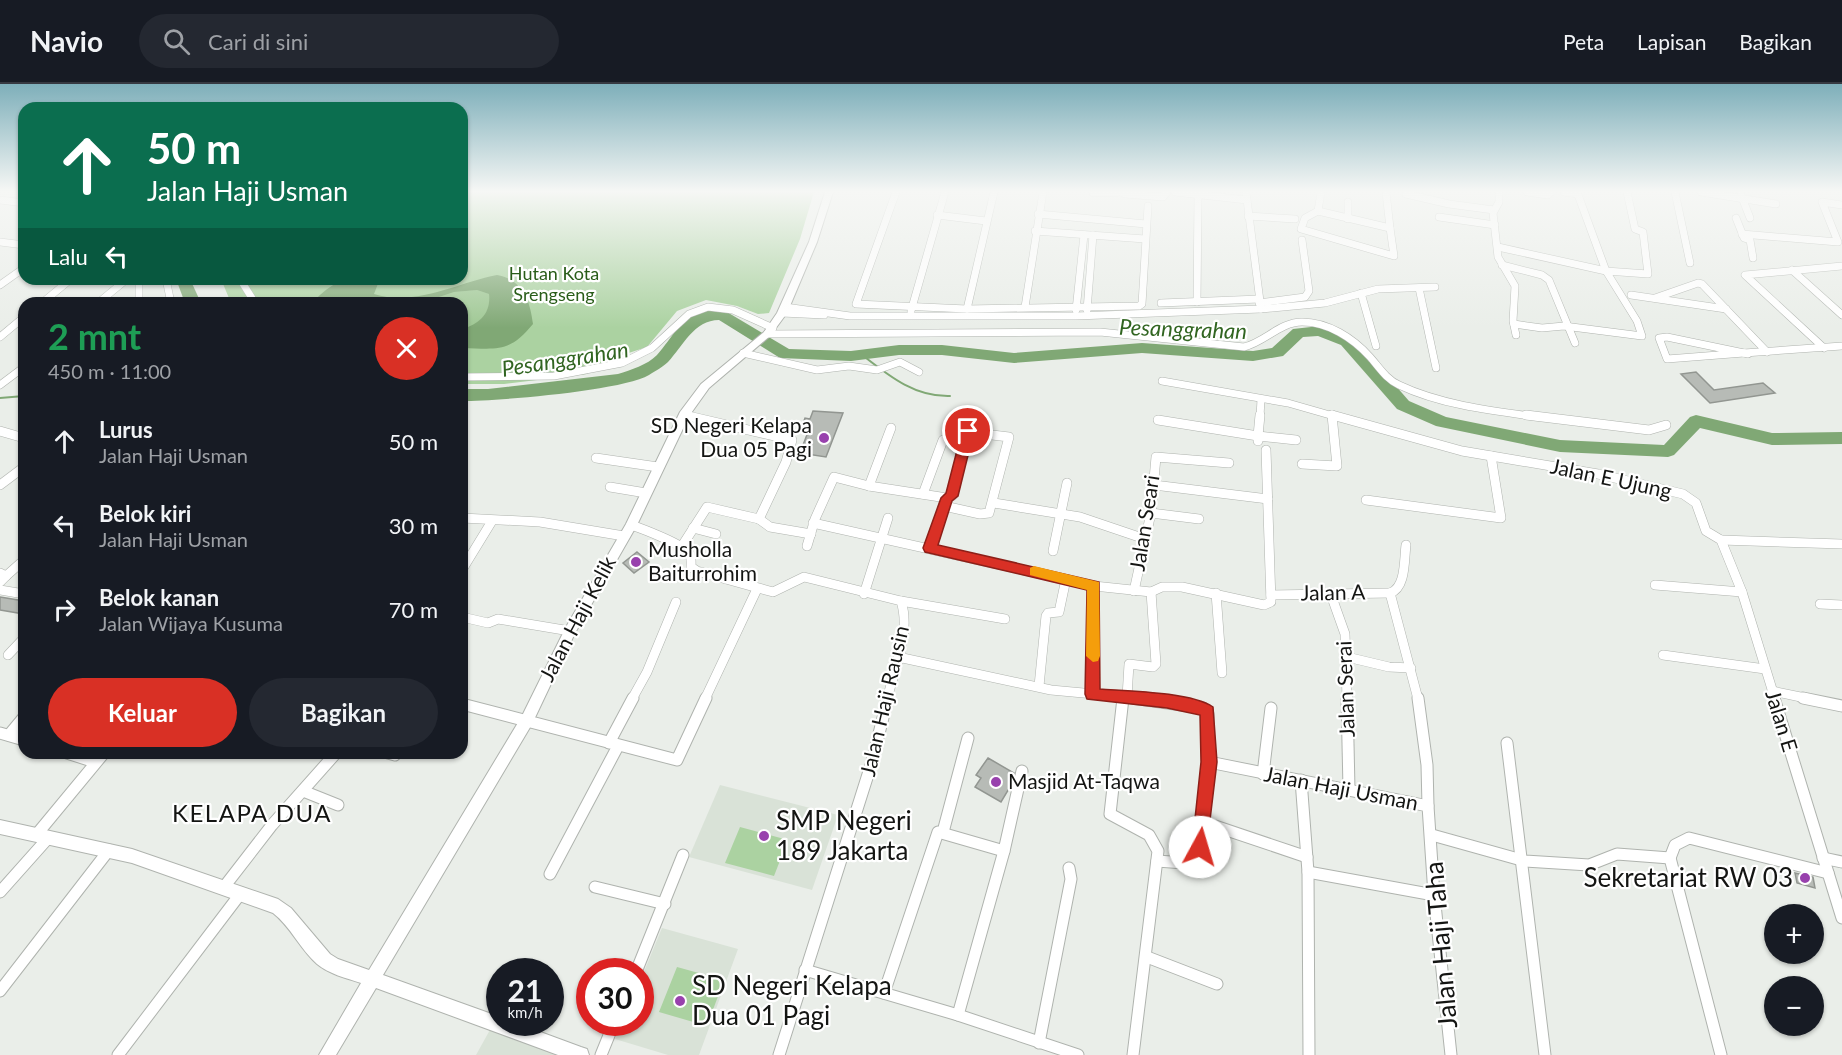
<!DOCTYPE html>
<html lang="id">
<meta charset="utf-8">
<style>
body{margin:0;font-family:Lato,sans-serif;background:#242831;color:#f1f3f6;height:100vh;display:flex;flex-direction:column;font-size:22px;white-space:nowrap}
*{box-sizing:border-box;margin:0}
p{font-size:20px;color:#9ea1a6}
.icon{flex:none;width:33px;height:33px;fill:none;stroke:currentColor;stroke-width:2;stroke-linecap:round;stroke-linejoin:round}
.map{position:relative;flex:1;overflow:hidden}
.drawer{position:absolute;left:18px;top:213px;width:450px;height:462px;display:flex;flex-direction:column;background:#171b24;border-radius:18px;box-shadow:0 2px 4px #0004}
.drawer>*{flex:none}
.hud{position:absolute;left:18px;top:18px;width:450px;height:183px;border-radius:18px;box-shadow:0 2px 4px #0004;background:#0b6e4f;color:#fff;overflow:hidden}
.tools{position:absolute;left:1764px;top:820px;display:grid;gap:12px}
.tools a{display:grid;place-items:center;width:60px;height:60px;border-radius:50%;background:#171b24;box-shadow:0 2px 4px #0004;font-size:30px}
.speed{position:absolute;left:486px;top:874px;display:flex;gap:12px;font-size:30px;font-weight:700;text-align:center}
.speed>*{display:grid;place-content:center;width:78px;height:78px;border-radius:50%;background:#171b24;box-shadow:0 2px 4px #0004;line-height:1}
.speed small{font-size:15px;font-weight:400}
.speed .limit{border:9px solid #d22;background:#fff;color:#111}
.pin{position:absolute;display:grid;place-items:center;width:51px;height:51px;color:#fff;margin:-26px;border:3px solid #fff;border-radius:50%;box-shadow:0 2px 6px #0007}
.me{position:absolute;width:66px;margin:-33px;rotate:6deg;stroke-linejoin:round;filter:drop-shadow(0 0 4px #0008)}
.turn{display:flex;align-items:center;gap:21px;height:126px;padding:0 30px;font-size:27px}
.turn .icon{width:78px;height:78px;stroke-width:2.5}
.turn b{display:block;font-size:42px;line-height:51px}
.then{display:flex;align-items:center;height:57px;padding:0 30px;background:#0003;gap:12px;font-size:22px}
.round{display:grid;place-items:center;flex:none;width:63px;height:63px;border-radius:32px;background:#242831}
.overview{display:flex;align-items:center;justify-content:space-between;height:102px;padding:0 30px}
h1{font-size:36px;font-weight:700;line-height:45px;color:#1e9e55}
.button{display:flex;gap:12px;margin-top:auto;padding:12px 30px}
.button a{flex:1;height:69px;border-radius:36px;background:#d93025;color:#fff;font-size:24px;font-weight:700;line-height:69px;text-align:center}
.button a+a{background:#242831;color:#f1f3f6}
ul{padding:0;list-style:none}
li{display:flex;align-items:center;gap:18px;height:84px;padding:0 30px}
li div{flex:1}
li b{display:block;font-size:22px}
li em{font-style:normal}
header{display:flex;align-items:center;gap:36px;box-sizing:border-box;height:84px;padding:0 30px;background:#171b24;border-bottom:2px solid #363941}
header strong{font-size:28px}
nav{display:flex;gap:33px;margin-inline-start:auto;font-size:21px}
.search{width:420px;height:54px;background:#242831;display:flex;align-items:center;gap:15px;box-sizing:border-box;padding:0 21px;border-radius:33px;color:#9ea1a6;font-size:22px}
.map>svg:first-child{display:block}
.built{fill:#d9e2d7}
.green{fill:#abd2a1}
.forest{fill:#9fc894}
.water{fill:#80a875}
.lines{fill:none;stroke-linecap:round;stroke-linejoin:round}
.stream{stroke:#80a875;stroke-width:2}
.river{fill:#80a875;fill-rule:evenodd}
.building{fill:#b7bbb6;stroke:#929691;stroke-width:1.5}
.street-far2-casing{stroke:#afb3ae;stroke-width:8}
.street-far1-casing{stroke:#afb3ae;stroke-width:10}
.street-casing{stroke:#afb3ae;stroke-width:13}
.secondary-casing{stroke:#afb3ae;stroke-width:2}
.street-far2{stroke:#fff;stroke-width:7}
.street-far1{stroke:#fff;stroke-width:9}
.street{stroke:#fff;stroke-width:11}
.secondary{fill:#fff;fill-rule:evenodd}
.route{fill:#d93025;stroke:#8d1f18;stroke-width:1.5}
.slow{fill:#f59e0b}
.poi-dot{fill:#9841ad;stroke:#fff;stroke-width:2}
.labels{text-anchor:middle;stroke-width:4.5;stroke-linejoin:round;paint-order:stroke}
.far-park-label{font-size:18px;fill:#295d19;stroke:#fff}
.poi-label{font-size:21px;fill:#141513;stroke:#fff;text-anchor:start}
.street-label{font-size:21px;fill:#141513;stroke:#fff}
.water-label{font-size:22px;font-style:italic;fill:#316521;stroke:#fff}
.quarter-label{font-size:24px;letter-spacing:1.5px;fill:#141513;stroke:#fff}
.near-poi-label{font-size:26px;fill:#141513;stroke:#fff;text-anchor:start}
.near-street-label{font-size:26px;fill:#141513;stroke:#fff}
</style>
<header>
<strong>Navio</strong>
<div class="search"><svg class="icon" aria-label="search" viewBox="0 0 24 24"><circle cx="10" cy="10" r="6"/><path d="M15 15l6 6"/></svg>Cari di sini</div>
<nav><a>Peta</a><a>Lapisan</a><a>Bagikan</a></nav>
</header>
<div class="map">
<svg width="1842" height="971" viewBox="0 0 1842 971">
<rect width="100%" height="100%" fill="#eaeee9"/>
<g class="built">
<path d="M720,701L838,731L812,806L689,773Z"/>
<path d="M662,844L738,865L699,971H668L615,955L622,939H640L641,895Z"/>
<path d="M491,944L575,971H476Z"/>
</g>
<g class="green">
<path d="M462,108H814L800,155L769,229L758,230L737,222L706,216L677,227L647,263L604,277L587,290L504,300H462V219H231L221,195H462Z"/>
<path d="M740,743L788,756L774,792L725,779Z"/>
<path d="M677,883L724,896L707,942L659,928Z"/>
</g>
<path class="forest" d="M477,206L489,210C491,229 480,240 462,245V219H421L454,208Z"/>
<path class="water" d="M497,191C523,196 530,216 533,240C509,269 498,265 462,264V245C480,240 491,229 489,210L477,206L454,208L421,219H312C336,194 344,195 377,195L379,197L374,210C416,223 456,199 497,191Z"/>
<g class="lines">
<g class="stream">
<path d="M861,270C888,291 914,313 950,312"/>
<path d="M0,314L24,312"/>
</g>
<g class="river">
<path d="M176,195H190L201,219H185Z"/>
<path d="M706,226L727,228L789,265L851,267L899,261H942L1014,269L1142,259L1253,267L1272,264L1293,245L1320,242L1353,253L1409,317L1446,333L1560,356L1664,361L1690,333L1696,331L1772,349L1842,348V360L1772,361L1700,344L1674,371L1668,373L1560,368L1436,342L1397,325L1341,261L1318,252L1303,253L1283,272L1253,277L1142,269L1014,279L942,271H899L851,277L780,274L719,236C694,236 683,262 668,278C663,283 655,287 649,291C621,307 498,317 462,317V305H488L618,290C631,286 647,281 657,271C672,254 682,232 706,226Z"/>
</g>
</g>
<g class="building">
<path d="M1696,288L1714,306L1763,299L1775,309L1710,319L1681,290Z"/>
<path d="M813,327L843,329L826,373L800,369L808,348L800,347L805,334L810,335Z"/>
<path d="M637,468L649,478L634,489L623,479Z"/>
<path d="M0,513L24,517V530L0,526Z"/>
<path d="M988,674L1014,689L1010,703L1001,718L975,703L981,694L976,691Z"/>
<path d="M1795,789L1813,793L1815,804L1797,799Z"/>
</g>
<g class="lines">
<g class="street-far2-casing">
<g id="street-far2">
<path d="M896,108L856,220L967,225L1139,222L1142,220L1148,122"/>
<path d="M1175,108L1247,116"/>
<path d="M1386,108L1390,144"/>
<path d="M1499,108V118L1493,129L1498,173L1515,202L1513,237L1516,251"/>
<path d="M1527,108L1548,111L1551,108"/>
<path d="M1564,108L1578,110"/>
<path d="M1675,108L1690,179"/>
<path d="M1701,108L1776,120"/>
<path d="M1093,109L1126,108"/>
<path d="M1125,110L1163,113L1167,108"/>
<path d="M1406,110L1449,120L1494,126"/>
<path d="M1741,111L1750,134"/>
<path d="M0,116L24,119"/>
<path d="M1348,118V135"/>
<path d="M1318,127L1390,144L1394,172L1301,145L1305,134Z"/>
<path d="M1318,127L1321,108"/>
<path d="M1038,130L1146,140"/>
<path d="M937,131L986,137"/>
<path d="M1248,132L1295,135"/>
<path d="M1439,133L1495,141"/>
<path d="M1736,134L1744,154L1750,156L1753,174"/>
<path d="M1035,147L1145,155"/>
<path d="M1742,150L1838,158L1822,118L1842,121"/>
<path d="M0,158L24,161"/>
<path d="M1498,163L1606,187L1648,190L1643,148L1635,145L1627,108"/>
<path d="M1502,181L1542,191L1549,196L1575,259"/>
<path d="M1792,186L1842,231"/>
<path d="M139,195V219"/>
<path d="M166,195L171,219"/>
<path d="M240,195L255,219"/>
<path d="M0,201L24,184"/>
<path d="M1419,204L1436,284"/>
<path d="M1361,209L1376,262"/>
<path d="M1631,211L1726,225"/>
<path d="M1655,214L1698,199L1702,200L1767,268"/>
<path d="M1197,218L1198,112"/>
<path d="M42,219L71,195"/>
<path d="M98,219L127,195"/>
<path d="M1161,219L1259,215"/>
<path d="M1259,219L1305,213L1309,207L1302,156"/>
<path d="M785,223L850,232H1076L1261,225L1246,108"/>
<path d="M1025,223L1043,108"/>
<path d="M967,225L994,108"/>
<path d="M1261,225L1325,219L1378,205L1435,203"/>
<path d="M1076,226L1084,151"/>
<path d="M1087,226L1093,151"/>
<path d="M911,227L945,108"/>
<path d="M782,229L824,231"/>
<path d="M1514,240L1542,244L1564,242L1642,252L1637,237L1606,187L1577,108"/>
<path d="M767,250L1100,248L1244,263C1265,258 1280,238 1302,238C1328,238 1353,254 1370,273C1379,283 1386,295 1399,301C1441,321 1493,327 1538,333"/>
<path d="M0,253L24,233"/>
<path d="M1667,253L1744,269L1667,275L1659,254Z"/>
<path d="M1824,264L1745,191L1842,182"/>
<path d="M743,269L817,286L849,282L877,286L900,278L919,288"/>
<path d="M1744,269L1748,270"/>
<path d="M1744,269L1842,262"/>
<path d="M462,293L554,292L622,279L652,264L689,230L708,223L733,226L773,244"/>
<path d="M1162,297L1288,319L1337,333"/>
<path d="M0,301L24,283"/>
<path d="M684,331L691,333"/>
<path d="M1260,333L1261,315"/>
</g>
</g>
<g class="street-far1-casing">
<g id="street-far1">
<path d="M684,331L792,356L786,378L759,435L770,443L811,450"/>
<path d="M1332,331L1462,367L1598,390L1683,410L1696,419L1706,447L1721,456L1742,508L1775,615"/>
<path d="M1526,331L1649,346L1666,341"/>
<path d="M1158,336L1258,352L1260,331"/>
<path d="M0,347L24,354"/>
<path d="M967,348L1009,353L989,429L980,430L944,422L947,414L952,412Z"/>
<path d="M1258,357V352L1296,356"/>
<path d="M596,374L658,383"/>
<path d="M1302,380L1337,382L1332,331"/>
<path d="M0,401L24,383"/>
<path d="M1154,401L1268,415"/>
<path d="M869,402L891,344"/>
<path d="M610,403L646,409"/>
<path d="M923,410L943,356"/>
<path d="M1366,416L1501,434L1491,372"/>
<path d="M994,419L1080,433L1145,455"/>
<path d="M1151,429L1199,435"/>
<path d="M462,434L540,438L624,452"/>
<path d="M813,439L1094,502"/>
<path d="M631,441C643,445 682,460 689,469C692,473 691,478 691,483L697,487L773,508L804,493L901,517C911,548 895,584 887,615"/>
<path d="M693,444L716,450"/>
<path d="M1721,456L1842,460"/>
<path d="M682,462L707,423L759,435"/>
<path d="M807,462L815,435L834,393L869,402L947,414"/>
<path d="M930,464L944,422"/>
<path d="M1053,467L1067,399"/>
<path d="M462,486L492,437"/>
<path d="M0,489L6,492L0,498"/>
<path d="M6,492L24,476"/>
<path d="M1655,501L1742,508"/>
<path d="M0,506L24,510"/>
<path d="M1134,507L1151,429L1156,373L1229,379"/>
<path d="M1330,508L1345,550L1347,615"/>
<path d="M1216,509L1222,589"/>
<path d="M1390,509L1418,615"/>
<path d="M1390,509C1406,504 1404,476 1406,461"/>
<path d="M864,510L888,434"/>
<path d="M1271,511L1390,509"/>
<path d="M901,517L1005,535"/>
<path d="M1820,520L1842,521"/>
<path d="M462,533L488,539L498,535L570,547"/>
<path d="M8,571L24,554"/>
<path d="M1663,571L1765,585"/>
<path d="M898,573L1051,606L1148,615"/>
<path d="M1347,573L1389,583L1411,584"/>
<path d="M1039,602L1046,532L1048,529L1059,528L1066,495"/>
<path d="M1772,607L1810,615"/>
<path d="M1093,610L1094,502L1151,508L1162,503H1182L1264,521L1271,518L1266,366"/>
<path d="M1127,613L1129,580L1153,583L1156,580L1151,508"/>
<path d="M632,615L647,588L676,518"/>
<path d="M705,615L757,505"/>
<path d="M1123,615V612"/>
</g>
</g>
<g class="street-casing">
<g id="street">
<path d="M1123,614L1110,730L1149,751L1158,767L1133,971"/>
<path d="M1132,614L1203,624L1208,630L1209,678L1428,722L1434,811L1451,971"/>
<path d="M1347,614L1349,705"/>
<path d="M1418,614L1427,681L1428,722"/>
<path d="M1774,614L1842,834"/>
<path d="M1803,614L1842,622"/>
<path d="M462,620L677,676L706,614"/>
<path d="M0,649L24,656"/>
<path d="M9,651L24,633"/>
<path d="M609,659L633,614"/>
<path d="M1507,659L1545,971"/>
<path d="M67,669L95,678"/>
<path d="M388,669L395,671"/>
<path d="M1263,690L1271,624"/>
<path d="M1301,696L1308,788L1309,971"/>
<path d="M303,707L338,721"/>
<path d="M1203,738L1307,773"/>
<path d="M943,748L968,654"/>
<path d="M37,750L104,669"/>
<path d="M1432,751L1525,777L1589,781L1617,770L1670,774L1675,761L1689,754L1828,789"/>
<path d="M1670,774L1721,971"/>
<path d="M1823,774L1842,778"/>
<path d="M1157,777L1198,780L1209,678"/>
<path d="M1308,788L1434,811"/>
<path d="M550,790L618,662"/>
<path d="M224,803L272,741L336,669"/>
<path d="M595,803L665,820"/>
<path d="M0,808L49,753"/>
<path d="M1147,873L1217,900"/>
<path d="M805,886L958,931L1078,971"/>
<path d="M636,888L683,771"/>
<path d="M0,907L109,766"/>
<path d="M884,909L938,748L1004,767"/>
<path d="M958,931L1004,767L1022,687"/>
<path d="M1039,959L1071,795L1069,784"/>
<path d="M118,971L241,809"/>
<path d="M601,971L614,939"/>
<path d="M779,971L871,681L888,614"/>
</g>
</g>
<g class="secondary-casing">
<path id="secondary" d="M825,108H833L817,158L787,229L770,252L709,304L689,332L637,441L575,549L532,640L383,891L500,933V939H516L581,963L587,965L589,971H558L376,904L336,971H319L361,899C346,894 329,890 317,880C300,865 291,843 273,829L132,779L0,750V736L132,765L278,815L291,824L330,870L338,875L369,886L522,632L566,543L626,440L680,328L701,300L764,248L777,229L809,158Z"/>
</g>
<use href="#street-far2" class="street-far2"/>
<use href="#street-far1" class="street-far1"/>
<use href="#street" class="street"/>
<use href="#secondary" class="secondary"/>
</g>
<linearGradient id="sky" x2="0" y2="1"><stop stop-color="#7eafba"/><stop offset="0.44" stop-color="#f6f7f5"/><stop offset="1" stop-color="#f6f7f5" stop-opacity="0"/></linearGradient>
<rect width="1842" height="244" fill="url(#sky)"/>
<path class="route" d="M968,343L974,347L958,412L952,417L938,461L1099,498L1100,605C1128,607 1191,608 1213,623L1217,678L1206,769L1200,771L1195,769L1192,763L1201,678L1200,631L1167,624L1087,615L1085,610L1087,506L925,468L923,464L941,414L946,409L962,347Z"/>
<path class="slow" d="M1034,482L1099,498L1100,572L1098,577L1093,578L1086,572L1087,506L1030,491V484Z"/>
<g class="poi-dot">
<circle cx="824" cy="354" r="6"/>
<circle cx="636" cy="478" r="6"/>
<circle cx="996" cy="698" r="6"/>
<circle cx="764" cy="752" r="6"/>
<circle cx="1805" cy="794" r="6"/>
<circle cx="680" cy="917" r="6"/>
</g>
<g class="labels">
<g class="far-park-label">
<text x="554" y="196">Hutan Kota<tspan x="554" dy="21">Srengseng</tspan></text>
</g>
<g class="poi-label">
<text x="812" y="349" text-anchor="end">SD Negeri Kelapa<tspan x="812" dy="24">Dua 05 Pagi</tspan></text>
<text x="648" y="473">Musholla<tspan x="648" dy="24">Baiturrohim</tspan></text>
<text x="1008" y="705">Masjid At-Taqwa</text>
</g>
<g class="street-label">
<text transform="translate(1611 395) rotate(12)" y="7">Jalan E Ujung</text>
<text transform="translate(1145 439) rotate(-81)" y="7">Jalan Seari</text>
<text transform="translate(1333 509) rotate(-1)" y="7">Jalan A</text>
<text transform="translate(578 535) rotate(-62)" y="7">Jalan Haji Kelik</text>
<text transform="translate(1346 605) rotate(-92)" y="7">Jalan Serai</text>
<text transform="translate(885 617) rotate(-77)" y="7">Jalan Haji Rausin</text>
<text transform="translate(1781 637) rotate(73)" y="7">Jalan E</text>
<text transform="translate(1341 705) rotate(11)" y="7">Jalan Haji Usman</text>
</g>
<g class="water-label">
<text transform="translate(1183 245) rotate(2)" y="8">Pesanggrahan</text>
<text transform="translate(565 275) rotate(-9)" y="8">Pesanggrahan</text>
</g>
<g class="quarter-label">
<text x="252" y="738">KELAPA DUA</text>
</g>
<g class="near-poi-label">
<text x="776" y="746">SMP Negeri<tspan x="776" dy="30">189 Jakarta</tspan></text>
<text x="1793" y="803" text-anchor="end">Sekretariat RW 03</text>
<text x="692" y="911">SD Negeri Kelapa<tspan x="692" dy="30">Dua 01 Pagi</tspan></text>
</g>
<g class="near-street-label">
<text transform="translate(1441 861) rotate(-95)" y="9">Jalan Haji Taha</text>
</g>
</g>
</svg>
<div class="tools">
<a>+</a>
<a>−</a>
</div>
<div class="speed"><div>21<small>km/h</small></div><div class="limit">30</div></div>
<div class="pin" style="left:968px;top:347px;background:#d93025"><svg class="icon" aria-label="arrive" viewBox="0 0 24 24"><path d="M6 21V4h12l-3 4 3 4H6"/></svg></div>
<svg class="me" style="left:1200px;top:763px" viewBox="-20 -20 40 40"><circle r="19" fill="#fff"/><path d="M0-13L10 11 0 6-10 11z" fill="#d93025"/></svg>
<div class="hud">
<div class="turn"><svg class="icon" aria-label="ahead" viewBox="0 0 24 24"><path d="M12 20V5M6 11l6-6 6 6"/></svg><div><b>50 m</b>Jalan Haji Usman</div></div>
<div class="then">Lalu<svg class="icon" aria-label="left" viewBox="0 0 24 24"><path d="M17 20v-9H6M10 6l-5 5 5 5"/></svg></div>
</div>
<section class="drawer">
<div class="overview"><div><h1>2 mnt</h1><p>450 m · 11:00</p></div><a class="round" style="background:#d93025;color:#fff"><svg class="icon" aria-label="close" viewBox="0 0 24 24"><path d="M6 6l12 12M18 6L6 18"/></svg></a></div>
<ul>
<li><svg class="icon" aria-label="ahead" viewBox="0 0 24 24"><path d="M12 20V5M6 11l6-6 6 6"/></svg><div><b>Lurus</b><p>Jalan Haji Usman</p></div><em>50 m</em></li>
<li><svg class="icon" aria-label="left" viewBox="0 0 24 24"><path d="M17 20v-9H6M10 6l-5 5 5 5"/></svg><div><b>Belok kiri</b><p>Jalan Haji Usman</p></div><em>30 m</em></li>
<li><svg class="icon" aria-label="right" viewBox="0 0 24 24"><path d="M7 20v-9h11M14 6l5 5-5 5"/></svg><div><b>Belok kanan</b><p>Jalan Wijaya Kusuma</p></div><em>70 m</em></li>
</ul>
<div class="button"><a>Keluar</a><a>Bagikan</a></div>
</section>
</div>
